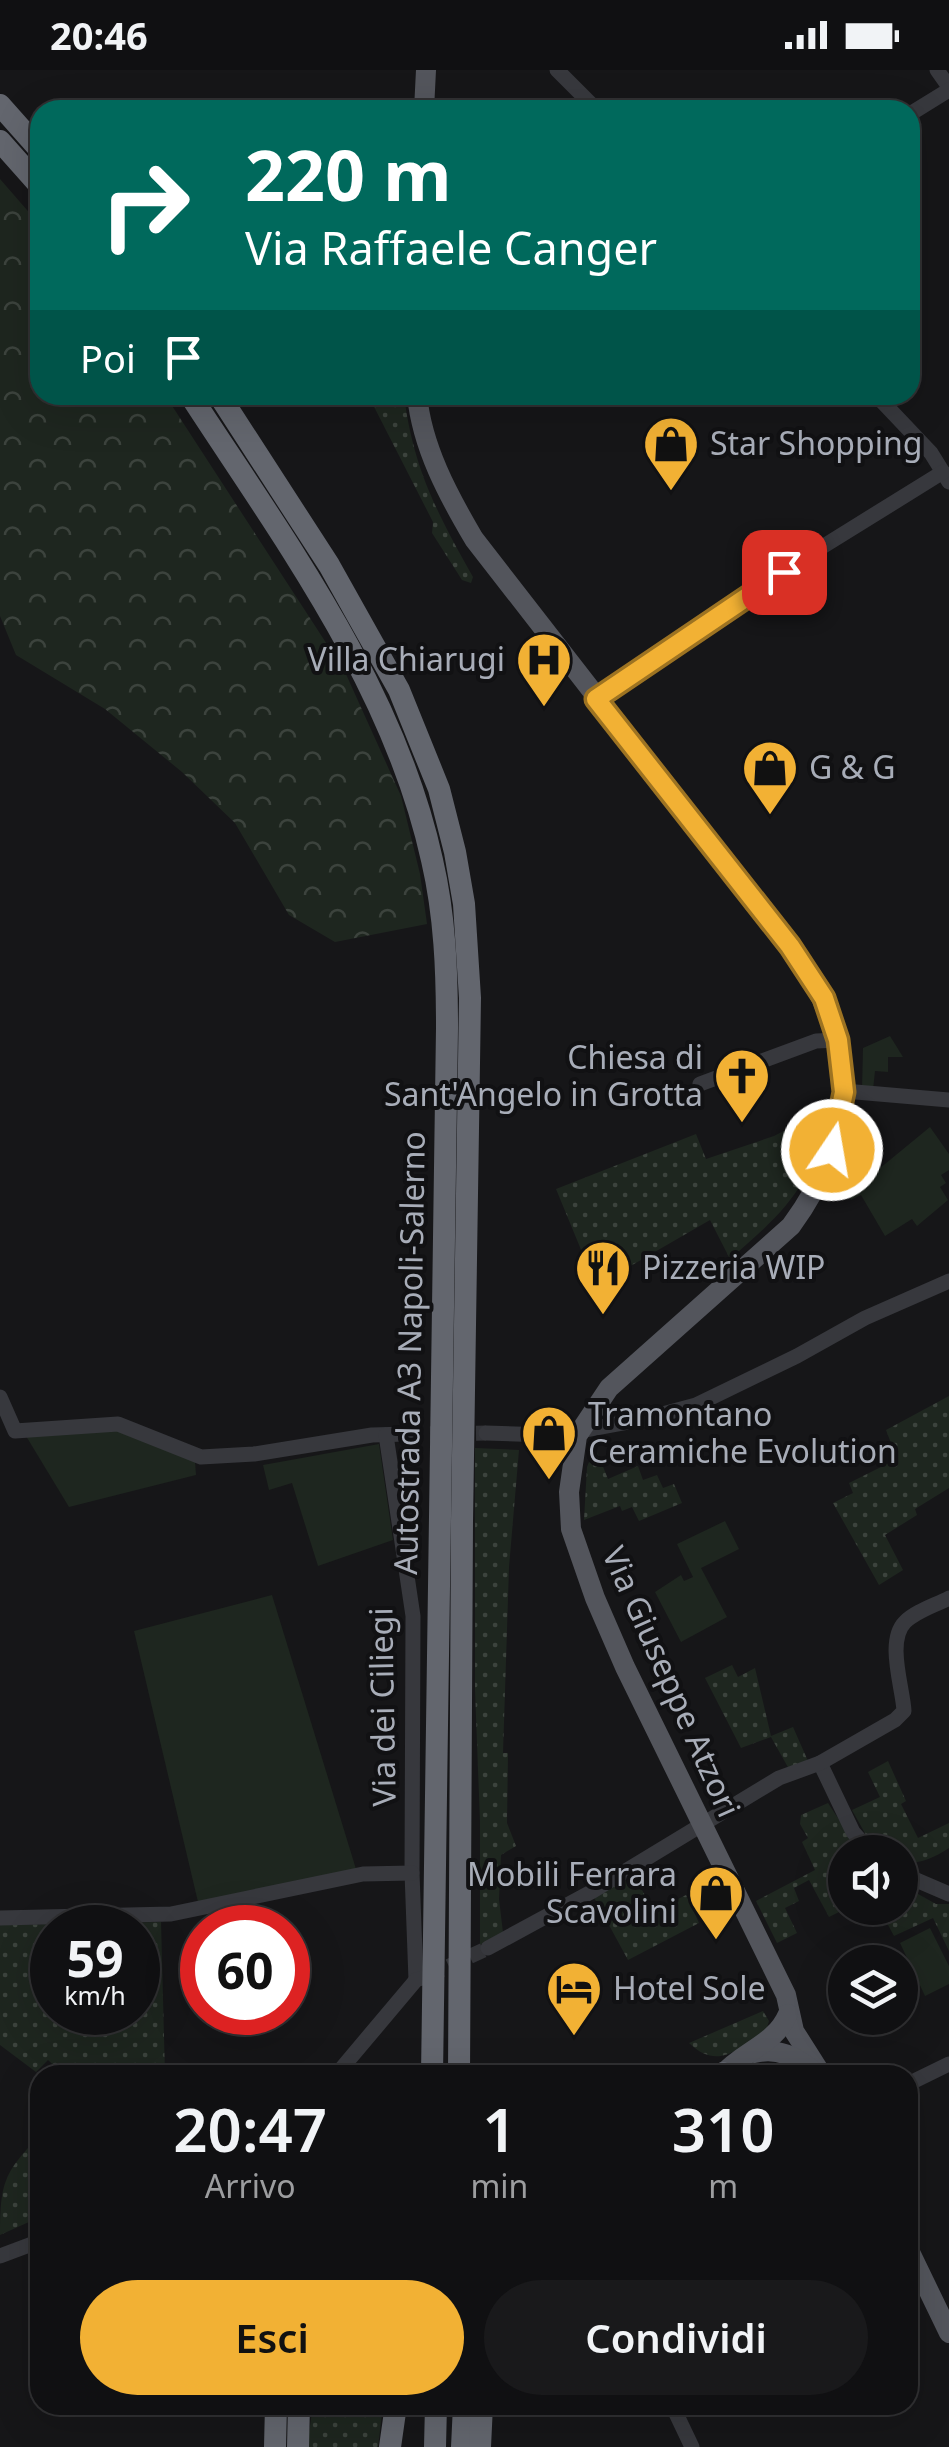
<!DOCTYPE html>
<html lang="it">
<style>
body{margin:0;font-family:"Noto Sans",sans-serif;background:#19191b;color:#f1f3f6;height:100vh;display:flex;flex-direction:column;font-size:38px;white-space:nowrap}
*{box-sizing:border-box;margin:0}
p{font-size:32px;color:#9c9d9f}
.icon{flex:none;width:55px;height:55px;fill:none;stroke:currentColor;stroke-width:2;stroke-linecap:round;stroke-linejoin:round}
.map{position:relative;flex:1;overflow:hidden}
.side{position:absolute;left:30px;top:1995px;width:888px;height:350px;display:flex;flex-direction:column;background:#101012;border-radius:30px;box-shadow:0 10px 40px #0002,0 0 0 2px #303032}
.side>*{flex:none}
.hud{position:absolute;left:30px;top:30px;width:890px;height:305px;border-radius:30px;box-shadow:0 10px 40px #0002,0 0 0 2px #303032;background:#00695c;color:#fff;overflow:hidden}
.buttons{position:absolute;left:828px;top:1765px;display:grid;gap:20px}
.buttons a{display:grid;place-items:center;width:90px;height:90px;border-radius:50%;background:#101012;box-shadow:0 10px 40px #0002,0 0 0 2px #303032;font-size:50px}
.speed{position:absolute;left:30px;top:1835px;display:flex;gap:20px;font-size:50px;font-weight:700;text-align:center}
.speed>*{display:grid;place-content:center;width:130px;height:130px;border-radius:50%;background:#101012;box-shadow:0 10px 40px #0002,0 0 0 2px #303032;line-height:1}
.speed small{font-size:25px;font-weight:400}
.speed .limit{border:15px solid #d22;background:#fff;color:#111}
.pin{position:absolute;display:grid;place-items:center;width:85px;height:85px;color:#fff;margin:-42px;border-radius:20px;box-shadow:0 5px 15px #0006}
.me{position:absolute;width:110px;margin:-55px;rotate:12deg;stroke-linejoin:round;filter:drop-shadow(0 0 8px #0008)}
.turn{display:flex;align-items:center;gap:35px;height:210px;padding:0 50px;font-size:45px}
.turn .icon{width:130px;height:130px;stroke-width:2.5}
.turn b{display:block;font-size:70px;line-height:85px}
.then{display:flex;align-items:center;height:95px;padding:0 50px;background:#0003;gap:20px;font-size:38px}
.eta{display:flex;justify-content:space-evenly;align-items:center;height:170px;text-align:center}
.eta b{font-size:60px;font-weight:600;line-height:70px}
.button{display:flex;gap:20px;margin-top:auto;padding:20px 50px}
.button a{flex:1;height:115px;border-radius:60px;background:#f2b134;color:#111;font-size:40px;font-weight:600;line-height:115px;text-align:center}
.button a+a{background:#19191b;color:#f1f3f6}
.status{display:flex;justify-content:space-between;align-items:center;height:70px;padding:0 50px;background:#101012;direction:ltr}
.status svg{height:28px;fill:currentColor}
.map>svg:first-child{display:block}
.grass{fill:url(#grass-dots);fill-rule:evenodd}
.forest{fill:url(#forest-crowns)}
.park{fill:#1e261f}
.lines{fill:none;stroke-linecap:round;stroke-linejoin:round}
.minor-tunnel{stroke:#333438;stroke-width:15;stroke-dasharray:15 8;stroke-linecap:butt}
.minor{stroke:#37383d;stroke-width:15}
.major{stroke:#53555c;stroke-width:20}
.highway{stroke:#63666e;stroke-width:22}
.route-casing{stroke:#9d7322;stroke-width:25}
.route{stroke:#f2b134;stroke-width:18}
.labels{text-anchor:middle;stroke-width:8;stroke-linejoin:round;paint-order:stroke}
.poi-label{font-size:32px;fill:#a8adb8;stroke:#111113;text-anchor:start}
.street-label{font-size:32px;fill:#a8adb8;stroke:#111113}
</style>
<div class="status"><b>20:46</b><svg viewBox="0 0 49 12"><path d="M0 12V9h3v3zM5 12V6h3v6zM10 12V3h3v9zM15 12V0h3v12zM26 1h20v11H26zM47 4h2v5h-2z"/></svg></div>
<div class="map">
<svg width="949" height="2377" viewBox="0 0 949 2377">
<defs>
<pattern id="grass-dots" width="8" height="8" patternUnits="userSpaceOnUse" patternTransform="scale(2.5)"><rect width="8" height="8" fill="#1e261f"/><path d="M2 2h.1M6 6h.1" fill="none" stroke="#3c433d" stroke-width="1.8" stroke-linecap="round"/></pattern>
<pattern id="forest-crowns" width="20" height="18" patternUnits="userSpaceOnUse" patternTransform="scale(2.5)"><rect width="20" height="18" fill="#1e261f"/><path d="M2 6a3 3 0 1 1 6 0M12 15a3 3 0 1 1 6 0" fill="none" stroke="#3c433d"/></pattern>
</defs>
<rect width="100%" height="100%" fill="#161618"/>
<g class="grass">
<path d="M368,325H404C413,398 437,443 473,507L471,513L462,510L432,463L433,452Z"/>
<path d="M823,1041C817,1113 783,1143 730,1189L710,1150L596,1216L556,1119L696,1064L706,1089L774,1066Z"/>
<path d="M949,1326V1418L915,1439L917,1445L885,1465L903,1500L879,1515L833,1433L853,1423L849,1413L897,1389L886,1360Z"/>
<path d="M595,1377L608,1409L638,1396L643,1410L657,1405L663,1418L674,1414L682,1433L639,1451L632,1437L622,1441L620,1436L584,1450L587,1397Z"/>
<path d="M475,1378L519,1380L509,1497L503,1683H508L507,1753L516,1776L501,1785L499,1829L503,1863L480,1875V1751L475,1620Z"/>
<path d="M732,1595L738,1607L755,1598L771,1666L793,1657L808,1691L789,1699L771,1667L741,1678L705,1608Z"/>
<path d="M888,1691L906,1731L901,1734L918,1768L949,1753V1778C934,1788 920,1794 902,1793L900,1782H880L871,1774L852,1740L880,1727L868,1702Z"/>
<path d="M828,1733L860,1782H845L847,1838L829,1847L809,1810L794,1818L799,1831L785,1838L797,1863L777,1873L756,1831L815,1800L802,1772L808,1768L800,1754L801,1745Z"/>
<path d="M630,1799L654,1841L686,1825L699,1853L628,1890L591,1822Z"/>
<path d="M900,1814L936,1834H949V1881L933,1848L894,1866L879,1838H900Z"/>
<path d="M161,1852L165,2005H64L48,1990L36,2002L0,1975V1855ZM52,1858H138V1942H52Z"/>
<path d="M763,1941L769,1951L766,1960C738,1979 718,2001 689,1973Z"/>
<path d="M40,2065V2147L0,2165C0,2112 4,2103 40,2065Z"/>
<path d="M313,2335H383L378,2377H307Z"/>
</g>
<path class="forest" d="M0,109L40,155V325H165L345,602L401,726L420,804L427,854L335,872L289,845L235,753L182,702L105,639L16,585L0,546Z"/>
<g class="park">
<path d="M890,966L903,987H888V1002L875,1001L873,1020L862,1019L863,978Z"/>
<path d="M930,1057L949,1084V1100L941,1105L946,1113L940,1117L948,1130L917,1156L912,1149L885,1166L861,1125L851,1130L837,1107L844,1082L856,1075L860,1084L857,1091L868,1108Z"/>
<path d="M117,1360L195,1391L196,1405L69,1437L26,1366Z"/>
<path d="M379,1374L393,1470L318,1496L292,1413L269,1420L263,1395Z"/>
<path d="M725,1451L739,1479L701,1498L727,1547L681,1572L655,1522L681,1505L684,1511L693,1507L677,1474Z"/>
<path d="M272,1525L356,1799L198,1832L134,1561Z"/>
<path d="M930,1858L949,1896V1914L925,1926L900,1873Z"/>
</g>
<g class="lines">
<g class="minor-tunnel">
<path d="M407,1364L486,1363"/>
<path d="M428,1906L488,1878"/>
</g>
<g class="minor">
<path d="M557,0L597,40"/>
<path d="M937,0L949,17"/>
<path d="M910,44L949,20"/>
<path d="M876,325L931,383L949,412"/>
<path d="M596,629L806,487L943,402"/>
<path d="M700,1014L816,971L838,970"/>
<path d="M844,1021L949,1030"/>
<path d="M0,1327L15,1361L118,1354L201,1387L254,1384L372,1365L407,1364"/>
<path d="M579,1361L644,1349L696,1335L797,1286L865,1248L949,1211"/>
<path d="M486,1363L577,1366"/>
<path d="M386,1365L413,1546L412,1803L416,1910"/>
<path d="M820,1693L853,1762L871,1782"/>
<path d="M900,1803L949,1824"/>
<path d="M0,1848L171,1844L363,1804L412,1803"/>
<path d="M488,1878L591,1822L779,1708L820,1693L895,1650L904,1641C903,1618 886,1571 905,1552C916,1541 936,1535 949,1528"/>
<path d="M336,2005L416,1910L422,1908"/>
<path d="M908,2014L949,1994"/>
<path d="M0,2186L40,2171"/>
<path d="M672,2335L692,2377"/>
</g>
<g class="major">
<path d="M424,40L426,0"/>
<path d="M417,325C422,377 448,425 474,469L790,876C859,972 861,1060 791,1156L609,1318L577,1366L569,1422L571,1459L595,1528L625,1597L786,1925L794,1961L822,2005"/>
<path d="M754,1983C779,1977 795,1987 814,2001"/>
<path d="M722,2005C742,1981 775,1975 788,1944"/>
<path d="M908,2178L949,2263"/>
</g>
<g class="highway">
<path d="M0,35L40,80"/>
<path d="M0,71L40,116"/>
<path d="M190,325C285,471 394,617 432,790C445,846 447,901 447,958L432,2005"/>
<path d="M219,325L329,495L399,620L439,719L455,782L464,834L470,928L462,1451L459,2005"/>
<path d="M720,2005L723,2003"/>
<path d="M275,2377L276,2335"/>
<path d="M298,2377L299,2335"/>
<path d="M390,2377L396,2335"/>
<path d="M435,2377L436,2335"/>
<path d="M462,2377L464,2335"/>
<path d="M480,2377L482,2335"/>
</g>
</g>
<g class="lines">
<g class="route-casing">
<path id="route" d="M784,502L596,629L790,876L824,928L838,970L844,1022L832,1080"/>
</g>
<use href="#route" class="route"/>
</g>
<defs>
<g id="shop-pin" transform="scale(2.875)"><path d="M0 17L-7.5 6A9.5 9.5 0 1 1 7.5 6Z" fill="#f2b134" stroke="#111113"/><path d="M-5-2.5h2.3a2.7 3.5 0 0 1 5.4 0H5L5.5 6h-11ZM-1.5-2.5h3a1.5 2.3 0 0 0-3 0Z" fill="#111"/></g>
<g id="hospital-pin" transform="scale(2.875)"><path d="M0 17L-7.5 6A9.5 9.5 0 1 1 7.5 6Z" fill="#f2b134" stroke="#111113"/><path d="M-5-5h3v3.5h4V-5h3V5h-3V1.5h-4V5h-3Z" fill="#111"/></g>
<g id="church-pin" transform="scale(2.875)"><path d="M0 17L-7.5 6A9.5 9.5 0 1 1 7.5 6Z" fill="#f2b134" stroke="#111113"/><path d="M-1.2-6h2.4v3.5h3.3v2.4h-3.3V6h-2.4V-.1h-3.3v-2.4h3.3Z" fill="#111"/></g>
<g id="restaurant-pin" transform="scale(2.875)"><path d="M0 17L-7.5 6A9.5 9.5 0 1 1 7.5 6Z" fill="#f2b134" stroke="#111113"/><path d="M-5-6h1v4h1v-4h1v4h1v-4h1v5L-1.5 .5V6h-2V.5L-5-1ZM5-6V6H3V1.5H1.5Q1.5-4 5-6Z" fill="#111"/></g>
<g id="hotel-pin" transform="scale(2.875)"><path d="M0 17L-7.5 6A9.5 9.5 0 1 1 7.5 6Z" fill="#f2b134" stroke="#111113"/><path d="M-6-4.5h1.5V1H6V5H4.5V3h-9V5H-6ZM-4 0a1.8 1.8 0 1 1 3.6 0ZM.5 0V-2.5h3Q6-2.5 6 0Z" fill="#111"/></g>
</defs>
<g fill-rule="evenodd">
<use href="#shop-pin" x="671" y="374"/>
<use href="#hospital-pin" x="544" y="590"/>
<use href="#shop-pin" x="770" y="698"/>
<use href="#church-pin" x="742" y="1006"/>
<use href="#restaurant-pin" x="603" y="1198"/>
<use href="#shop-pin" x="549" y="1363"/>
<use href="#shop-pin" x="716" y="1823"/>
<use href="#hotel-pin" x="574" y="1919"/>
</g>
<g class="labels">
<g class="poi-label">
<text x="710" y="385">Star Shopping</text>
<text x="505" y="601" text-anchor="end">Villa Chiarugi</text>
<text x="809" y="709">G &amp; G</text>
<text x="703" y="999" text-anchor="end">Chiesa di<tspan x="703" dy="37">Sant'Angelo in Grotta</tspan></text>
<text x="642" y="1209">Pizzeria WIP</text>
<text x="588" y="1356">Tramontano<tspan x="588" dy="37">Ceramiche Evolution</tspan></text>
<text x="677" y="1816" text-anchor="end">Mobili Ferrara<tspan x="677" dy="37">Scavolini</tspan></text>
<text x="613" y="1930">Hotel Sole</text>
</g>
<g class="street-label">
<text transform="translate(410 1283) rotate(-89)" y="11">Autostrada A3 Napoli-Salerno</text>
<text transform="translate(671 1612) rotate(66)" y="11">Via Giuseppe Atzori</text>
<text transform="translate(383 1637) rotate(-91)" y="11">Via dei Ciliegi</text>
</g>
</g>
</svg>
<div class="buttons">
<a><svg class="icon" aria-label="sound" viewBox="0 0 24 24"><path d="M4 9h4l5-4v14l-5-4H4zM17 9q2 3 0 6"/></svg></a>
<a><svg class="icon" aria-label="layers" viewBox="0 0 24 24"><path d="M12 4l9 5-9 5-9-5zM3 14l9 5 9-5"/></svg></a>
</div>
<div class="speed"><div>59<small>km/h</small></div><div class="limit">60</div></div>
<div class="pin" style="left:784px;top:502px;background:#d93025"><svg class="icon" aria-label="arrive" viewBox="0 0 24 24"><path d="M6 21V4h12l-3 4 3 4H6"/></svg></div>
<svg class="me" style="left:832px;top:1080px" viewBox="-20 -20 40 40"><circle r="17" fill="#f2b134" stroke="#fff" stroke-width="3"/><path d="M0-11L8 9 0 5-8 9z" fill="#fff"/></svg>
<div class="hud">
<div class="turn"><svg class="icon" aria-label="right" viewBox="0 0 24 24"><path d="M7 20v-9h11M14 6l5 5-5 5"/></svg><div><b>220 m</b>Via Raffaele Canger</div></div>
<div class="then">Poi<svg class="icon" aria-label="arrive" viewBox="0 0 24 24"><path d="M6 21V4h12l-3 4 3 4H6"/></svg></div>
</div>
<section class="side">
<div class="eta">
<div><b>20:47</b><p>Arrivo</p></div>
<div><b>1</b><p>min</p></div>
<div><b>310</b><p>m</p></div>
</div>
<div class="button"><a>Esci</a><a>Condividi</a></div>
</section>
</div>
